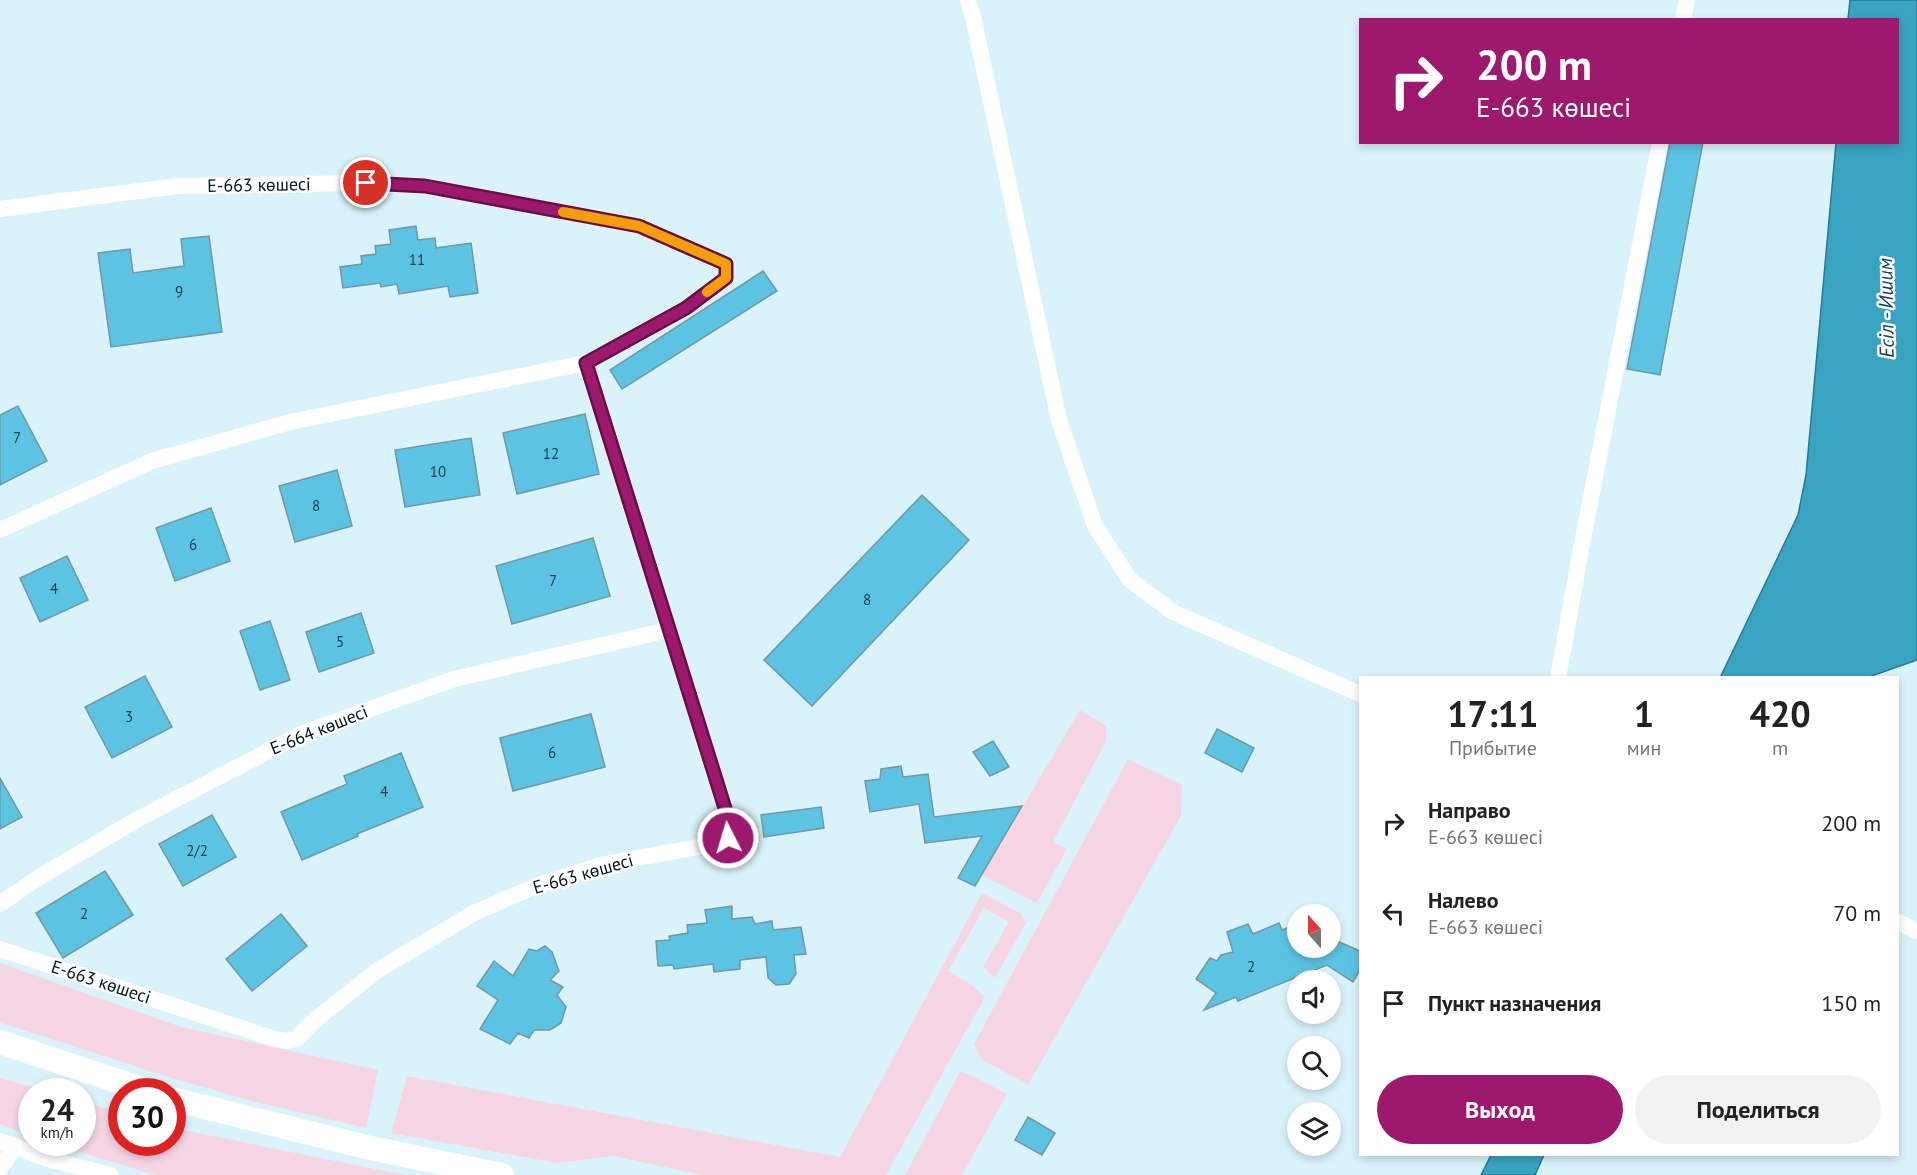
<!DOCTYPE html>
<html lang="ru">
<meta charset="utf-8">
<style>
body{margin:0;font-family:"PT Sans",sans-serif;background:#f2f2f2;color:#222;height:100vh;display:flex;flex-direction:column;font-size:22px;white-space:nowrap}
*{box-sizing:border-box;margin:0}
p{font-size:20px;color:#767676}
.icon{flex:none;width:33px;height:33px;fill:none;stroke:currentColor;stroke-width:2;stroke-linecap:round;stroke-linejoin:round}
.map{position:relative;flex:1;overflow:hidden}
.panel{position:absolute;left:1359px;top:676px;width:540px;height:480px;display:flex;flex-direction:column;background:#fff;border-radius:0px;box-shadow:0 3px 9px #0003}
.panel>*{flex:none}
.top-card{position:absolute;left:1359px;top:18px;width:540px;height:126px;border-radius:0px;box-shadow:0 3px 9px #0003;background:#9c196d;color:#fff;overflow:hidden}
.needle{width:39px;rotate:339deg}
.buttons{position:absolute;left:1287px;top:904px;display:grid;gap:12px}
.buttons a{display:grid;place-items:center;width:54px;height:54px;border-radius:50%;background:#fff;box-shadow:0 3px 9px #0003;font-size:30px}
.speed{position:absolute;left:18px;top:1078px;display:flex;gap:12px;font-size:30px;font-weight:700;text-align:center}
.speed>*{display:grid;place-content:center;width:78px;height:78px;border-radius:50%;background:#fff;box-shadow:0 3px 9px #0003;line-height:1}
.speed small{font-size:15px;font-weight:400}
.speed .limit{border:9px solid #d22;background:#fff;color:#111}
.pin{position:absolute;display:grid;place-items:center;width:51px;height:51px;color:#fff;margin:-26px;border:3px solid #fff;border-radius:50%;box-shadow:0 2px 6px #0007}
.me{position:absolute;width:66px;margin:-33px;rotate:355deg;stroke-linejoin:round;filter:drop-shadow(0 0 4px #0008)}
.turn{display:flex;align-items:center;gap:21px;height:126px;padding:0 18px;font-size:27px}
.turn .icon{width:78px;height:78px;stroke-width:2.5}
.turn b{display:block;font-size:42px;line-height:51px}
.eta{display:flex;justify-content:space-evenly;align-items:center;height:102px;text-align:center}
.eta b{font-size:36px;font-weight:700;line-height:42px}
.cta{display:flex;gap:12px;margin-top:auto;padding:12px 18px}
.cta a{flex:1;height:69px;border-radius:36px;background:#9c196d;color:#fff;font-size:24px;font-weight:700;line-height:69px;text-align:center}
.cta a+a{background:#f2f2f2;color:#222}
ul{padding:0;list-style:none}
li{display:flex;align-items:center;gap:18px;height:90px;padding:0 18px}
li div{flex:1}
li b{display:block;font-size:22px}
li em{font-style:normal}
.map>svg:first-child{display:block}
.green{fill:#f6d6e5}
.water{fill:#39a4c2;stroke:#2a7990;stroke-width:1.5}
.building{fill:#5cc3e2;stroke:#7198a5;stroke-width:1.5}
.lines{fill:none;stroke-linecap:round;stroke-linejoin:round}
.minor{stroke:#fff;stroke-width:16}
.secondary{stroke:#fff;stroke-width:24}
.route-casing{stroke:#651047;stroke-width:15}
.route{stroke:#9c196d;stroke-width:10}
.slow{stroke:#f59e0b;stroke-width:10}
.labels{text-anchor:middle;stroke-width:5;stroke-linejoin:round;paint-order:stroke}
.number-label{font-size:15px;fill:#1c414c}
.street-label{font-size:18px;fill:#06161a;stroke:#fff}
.water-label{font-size:20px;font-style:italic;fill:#13424f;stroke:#fff}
</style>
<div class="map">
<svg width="1917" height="1175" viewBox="0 0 1917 1175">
<rect width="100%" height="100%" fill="#daf3fb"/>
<g class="green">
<path d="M1080,710L1106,726V741L1053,842L1067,849L995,978L983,967L1009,922L984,908L948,971L972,985L985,997L886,1175H702L613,1156L558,1163L391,1133L407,1076L840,1157L982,893L1022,914L1025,923L1037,903L982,875Z"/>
<path d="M1128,759L1182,785L1181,816L1028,1085L981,1059L974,1044Z"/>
<path d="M0,963L181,1027L378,1070L366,1128L248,1100L165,1076L2,1023L0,1021Z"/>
<path d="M960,1072L967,1073L1007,1094L962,1175H905Z"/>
<path d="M0,1078L50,1092H32L31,1136L0,1124Z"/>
<path d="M83,1102L121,1113L122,1143H172L173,1128L405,1175H155L51,1143H82Z"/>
</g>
<g class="water">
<path d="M1850,0H1917V660L1866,678H1720L1798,515L1806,475L1836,143L1898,142V20L1848,19Z"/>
<path d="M1491,1155H1544L1535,1175H1481Z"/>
</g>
<g class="building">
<path d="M1670,142H1703L1660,375L1627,369Z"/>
<path d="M416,226L418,240L435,238L436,248L471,243L478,293L450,297L448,286L399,294L397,284L381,287L380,283L343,288L340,267L362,264L361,256L376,254L375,246L391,244L389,230Z"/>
<path d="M209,236L222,332L111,347L98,253L130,249L133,273L184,266L181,239Z"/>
<path d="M763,271L777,291L622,389L610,370Z"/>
<path d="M18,406L47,461L0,485V415Z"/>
<path d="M585,414L599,474L517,494L503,433Z"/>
<path d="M471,438L480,495L405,507L395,450Z"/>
<path d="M337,470L352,526L295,542L279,486Z"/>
<path d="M922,495L969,540L812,706L764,660Z"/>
<path d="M211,508L230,561L175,581L156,528Z"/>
<path d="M593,538L610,596L512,624L496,566Z"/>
<path d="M67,556L88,600L40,622L20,578Z"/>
<path d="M361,613L374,653L319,672L306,632Z"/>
<path d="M270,621L290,680L260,690L240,631Z"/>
<path d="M145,676L172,727L112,758L85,707Z"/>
<path d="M591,714L605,767L513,791L500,738Z"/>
<path d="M1217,729L1254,748L1242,772L1205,753Z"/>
<path d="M993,741L1009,767L990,776L973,752Z"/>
<path d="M401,753L423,807L357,834L358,836L302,860L281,812L347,784L344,776Z"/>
<path d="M901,766L903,777L928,774L934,817L1022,806L975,886L958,878L982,836L925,843L919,804L870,812L865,781L880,779L881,769Z"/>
<path d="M0,778L22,817L0,829Z"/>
<path d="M821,807L824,828L764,837L761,815Z"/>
<path d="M212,815L236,857L183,886L159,844Z"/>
<path d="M105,871L133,915L63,958L36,913Z"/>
<path d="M732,906V919L752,917L755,924L772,921L773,930L801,927L806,954L794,955L796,974L789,984L776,985L768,978L766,957L740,960V969L714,972L713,964L674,969L673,965L658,966L656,941L670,940L669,936L688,933L687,925L707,923L705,910Z"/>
<path d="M281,914L307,946L252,991L226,959Z"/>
<path d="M1279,923L1282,930L1298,924V948H1330V938L1360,951V970L1353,982L1327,965L1238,1001L1236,997L1204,1010L1216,993L1196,979L1210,958L1217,961L1221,955L1233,952L1227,932L1248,924L1253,934Z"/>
<path d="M545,946L552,952L559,971L550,980L563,987L557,995L566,1007L561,1023L550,1030H534L529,1038L518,1033L510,1044L480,1029L498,1000L477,986L494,961L513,976L529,949L537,951Z"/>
<path d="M1028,1117L1055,1133L1042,1155L1015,1140Z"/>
</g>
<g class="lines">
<g class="minor">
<path d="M968,0L974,22L1059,420L1095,526L1130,580L1173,612L1360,694"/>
<path d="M1683,20L1687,0"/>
<path d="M0,209L177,186L366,183L425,186L639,226L726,264V278L686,308L586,363L290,422L152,461L0,530"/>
<path d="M1558,678L1581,549L1660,142"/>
<path d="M0,904L41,876L138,819L301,734L454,679L668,630"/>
<path d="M1898,922L1917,931"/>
<path d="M0,949L275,1039L286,1041L296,1039L315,1020L378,970L474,913L538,885L605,864L714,844L728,838L729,821L586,363"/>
<path d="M0,1141L48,1159L110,1175"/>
<path d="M0,1169L15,1146"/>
</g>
<g class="secondary">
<path d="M0,1042L151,1092"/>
<path d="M172,1099L370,1148L502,1175"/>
</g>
</g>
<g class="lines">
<g class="route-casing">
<path id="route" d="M366,183L425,186L639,226L726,264V278L686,308L586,363L729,821L728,838"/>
</g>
<use href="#route" class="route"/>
<path class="slow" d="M563,212L639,226L726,264V278L707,292"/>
</g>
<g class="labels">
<g class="number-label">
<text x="417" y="265">11</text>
<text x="179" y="297">9</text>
<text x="17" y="443">7</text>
<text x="551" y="459">12</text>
<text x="438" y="477">10</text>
<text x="316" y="511">8</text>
<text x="193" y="550">6</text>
<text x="553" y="586">7</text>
<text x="54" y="594">4</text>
<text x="867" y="605">8</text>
<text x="340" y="647">5</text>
<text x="129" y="722">3</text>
<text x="552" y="758">6</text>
<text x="384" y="797">4</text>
<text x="197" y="856">2/2</text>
<text x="84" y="919">2</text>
<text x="1251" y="972">2</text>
</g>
<g class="street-label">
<text transform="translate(259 185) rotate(-1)" y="6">Е-663 көшесі</text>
<text transform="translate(319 730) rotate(-22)" y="6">Е-664 көшесі</text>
<text transform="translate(583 874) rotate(-16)" y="6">Е-663 көшесі</text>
<text transform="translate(101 982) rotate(18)" y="6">Е-663 көшесі</text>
</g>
<g class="water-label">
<text transform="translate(1886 308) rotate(-91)" y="7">Есіл - Ишим</text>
</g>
</g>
</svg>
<div class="buttons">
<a><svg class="needle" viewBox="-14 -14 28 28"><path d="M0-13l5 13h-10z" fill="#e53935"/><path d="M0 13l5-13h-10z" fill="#767676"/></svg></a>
<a><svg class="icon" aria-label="sound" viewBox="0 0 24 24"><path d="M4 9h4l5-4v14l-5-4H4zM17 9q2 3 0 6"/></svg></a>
<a><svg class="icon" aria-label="search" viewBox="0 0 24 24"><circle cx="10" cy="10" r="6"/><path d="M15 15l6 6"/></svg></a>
<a><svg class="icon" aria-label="layers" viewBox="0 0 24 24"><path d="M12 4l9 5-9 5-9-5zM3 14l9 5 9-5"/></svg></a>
</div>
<div class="speed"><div>24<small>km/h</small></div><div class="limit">30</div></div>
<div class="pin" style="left:366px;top:183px;background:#d93025"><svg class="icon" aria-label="arrive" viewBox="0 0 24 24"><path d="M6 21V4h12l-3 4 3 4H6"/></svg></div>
<svg class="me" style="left:728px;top:838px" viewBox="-20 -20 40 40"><circle r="17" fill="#9c196d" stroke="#fff" stroke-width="3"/><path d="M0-11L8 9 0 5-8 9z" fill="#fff"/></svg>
<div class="top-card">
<div class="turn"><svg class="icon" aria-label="right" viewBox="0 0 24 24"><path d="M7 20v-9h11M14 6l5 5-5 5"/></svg><div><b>200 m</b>Е-663 көшесі</div></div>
</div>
<section class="panel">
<div class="eta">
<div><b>17:11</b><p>Прибытие</p></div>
<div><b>1</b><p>мин</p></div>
<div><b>420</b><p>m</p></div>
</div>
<ul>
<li><svg class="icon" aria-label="right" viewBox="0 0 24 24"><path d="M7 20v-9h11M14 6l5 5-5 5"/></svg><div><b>Направо</b><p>Е-663 көшесі</p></div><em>200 m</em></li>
<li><svg class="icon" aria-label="left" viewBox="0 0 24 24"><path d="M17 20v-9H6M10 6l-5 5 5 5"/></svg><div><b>Налево</b><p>Е-663 көшесі</p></div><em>70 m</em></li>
<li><svg class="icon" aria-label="arrive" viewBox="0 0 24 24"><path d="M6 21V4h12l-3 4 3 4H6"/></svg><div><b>Пункт назначения</b></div><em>150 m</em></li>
</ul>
<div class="cta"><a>Выход</a><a>Поделиться</a></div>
</section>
</div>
